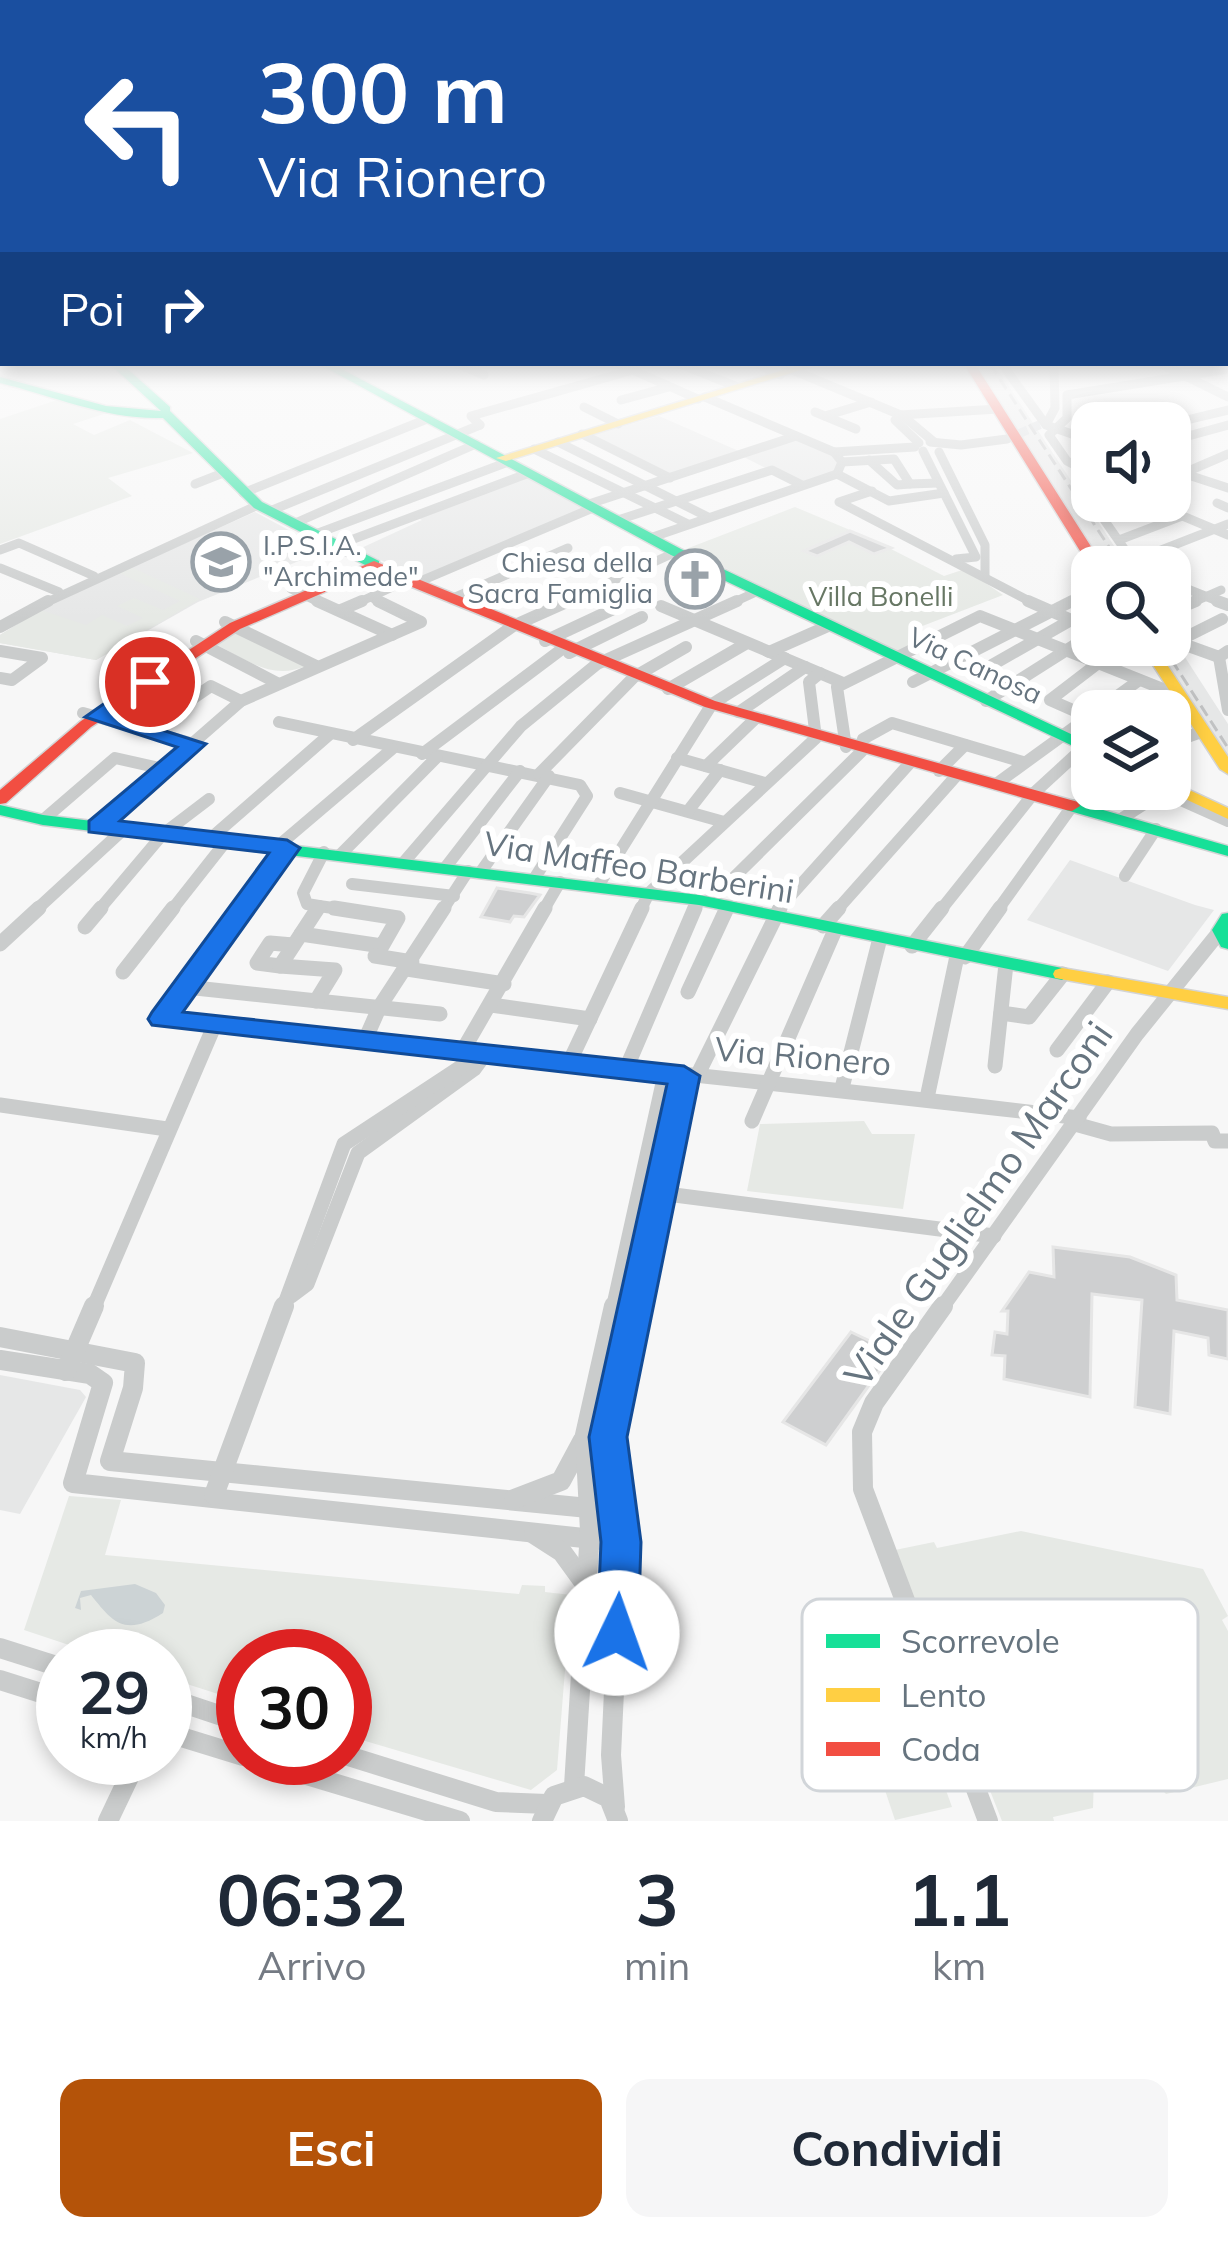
<!DOCTYPE html>
<html lang="it">
<style>
body{margin:0;font-family:Mulish,sans-serif;background:#f6f6f7;color:#1f2937;height:100vh;display:flex;flex-direction:column;font-size:45px;white-space:nowrap}
*{box-sizing:border-box;margin:0}
p{font-size:39px;color:#747a83}
.icon{flex:none;width:66px;height:66px;fill:none;stroke:currentColor;stroke-width:2;stroke-linecap:round;stroke-linejoin:round}
.map{position:relative;height:1821px;overflow:hidden}
.details{display:flex;flex-direction:column;background:#fff;flex:1}
.details>*{flex:none}
.top-card{position:absolute;left:0px;top:0px;width:1230px;height:366px;box-shadow:0 6px 18px #0003;background:#1a4fa0;color:#fff;overflow:hidden}
.controls{position:absolute;left:1071px;top:402px;display:grid;gap:24px}
.controls a{display:grid;place-items:center;width:120px;height:120px;border-radius:24px;background:#fff;box-shadow:0 6px 18px #0003;font-size:60px}
.speed{position:absolute;left:36px;top:1629px;display:flex;gap:24px;font-size:60px;font-weight:700;text-align:center}
.speed>*{display:grid;place-content:center;width:156px;height:156px;border-radius:50%;background:#fff;box-shadow:0 6px 18px #0003;line-height:1}
.speed small{font-size:30px;font-weight:400}
.speed .limit{border:18px solid #d22;background:#fff;color:#111}
.pin{position:absolute;display:grid;place-items:center;width:102px;height:102px;color:#fff;margin:-51px;border:6px solid #fff;border-radius:50%;box-shadow:0 3px 12px #0007}
.me{position:absolute;width:132px;margin:-66px;rotate:3deg;stroke-linejoin:round;filter:drop-shadow(0 0 9px #0008)}
.turn{display:flex;align-items:center;gap:42px;height:252px;padding:0 60px;font-size:54px}
.turn .icon{width:156px;height:156px;stroke-width:2.5}
.turn b{display:block;font-size:84px;line-height:102px}
.then{display:flex;align-items:center;height:114px;padding:0 60px;background:#0003;gap:24px;font-size:45px}
.eta{display:flex;justify-content:space-evenly;align-items:center;height:204px;text-align:center}
.eta b{font-size:72px;font-weight:700;line-height:84px}
.button{display:flex;gap:24px;margin-top:auto;padding:24px 60px}
.button a{flex:1;height:138px;border-radius:24px;background:#b45309;color:#fff;font-size:48px;font-weight:700;line-height:138px;text-align:center}
.button a+a{background:#f6f6f7;color:#1f2937}
.map>svg:first-child{display:block}
.built{fill:#e6e7e7}
.green{fill:#e6e9e5}
.water{fill:#ccd3d5}
.building{fill:#cecfd0;stroke:#e6e6e6;stroke-width:3}
.lines{fill:none;stroke-linecap:round;stroke-linejoin:round}
.street-tunnel{stroke:#d3d6d9;stroke-width:9;stroke-dasharray:9 4.5;stroke-linecap:butt}
.fast-casing{stroke:#d3d4d5;stroke-width:3}
.slow-casing{stroke:#d3d4d5;stroke-width:3}
.jam-casing{stroke:#d3d4d5;stroke-width:3}
.street-far3{stroke:#cacccc;stroke-width:9}
.street-far2{stroke:#cacccc;stroke-width:12}
.street-far1{stroke:#cacccc;stroke-width:15}
.street{stroke:#cacccc;stroke-width:20}
.fast{fill:#16e098;fill-rule:evenodd}
.slow{fill:#ffcf43;fill-rule:evenodd}
.jam{fill:#f24e42;fill-rule:evenodd}
.rail{stroke:#c1c2c3;stroke-width:3;stroke-dasharray:12 6;stroke-linecap:butt}
.route{fill:#1a73e8;stroke:#114b97;stroke-width:3}
.labels{text-anchor:middle;stroke-width:12;stroke-linejoin:round;paint-order:stroke}
.far-poi-label{font-size:27px;fill:#66747f;stroke:#fff;text-anchor:start}
.far-park-label{font-size:27px;fill:#677764;stroke:#fff}
.far-street-label{font-size:27px;fill:#66747f;stroke:#fff}
.street-label{font-size:33px;fill:#66747f;stroke:#fff}
.near-street-label{font-size:39px;fill:#66747f;stroke:#fff}
.key{fill:#fff;stroke:#d1d5d9;stroke-width:3}
.key-label{font-size:33px;fill:#66747f}
</style>
<div class="map">
<svg width="1228" height="1821" viewBox="0 0 1228 1821">
<rect width="100%" height="100%" fill="#f7f7f7"/>
<g class="built">
<path d="M974,364H994L1128,567L1099,561Z"/>
<path d="M659,416L741,452L794,434L835,451L840,474L803,487L736,453L670,475L590,436Z"/>
<path d="M527,475L590,507L420,577L357,550L422,520L417,517Z"/>
<path d="M255,512L326,550L198,602L96,660L0,643V635L57,600Z"/>
<path d="M1170,634L1228,724V761L1153,645H1170Z"/>
<path d="M1070,860L1195,905L1214,910L1168,971L1027,920Z"/>
<path d="M0,1375L80,1390L86,1397L20,1514L0,1510Z"/>
</g>
<g class="green">
<path d="M66,397L110,412L73,424L94,435L130,420L193,453L108,478L132,496L0,544V419Z"/>
<path d="M795,507L850,530L805,552L818,556L849,542L873,554L891,549L944,576L965,569L1003,595L912,630L928,638L899,653L686,549Z"/>
<path d="M131,567L200,599L96,660L0,643V635L41,610L86,625L102,615L127,626L143,618L117,606L134,598L163,610L180,601L117,572Z"/>
<path d="M238,631L308,665C274,681 250,662 217,645Z"/>
<path d="M864,1121L872,1134H915L903,1209L747,1191L760,1124Z"/>
<path d="M69,1496L121,1500L105,1555L519,1594L522,1585L545,1586V1592L571,1595L557,1770L531,1790L345,1735V1656H243V1702L165,1677V1656H102L24,1630Z"/>
<path d="M1021,1531L1203,1569L1228,1616L1222,1620L1228,1631V1779L1166,1794L1149,1777L1115,1766L1094,1776L1093,1808L1053,1817L1054,1821H1002L895,1550L934,1542L937,1548Z"/>
<path d="M913,1699L952,1807L895,1820L858,1710Z"/>
</g>
<path class="water" d="M135,1584L156,1593L165,1605L163,1613C124,1638 112,1621 91,1595L80,1598L81,1610L75,1608L81,1591Z"/>
<g class="building">
<path d="M850,531L891,548L874,554L849,542L817,556L804,551Z"/>
<path d="M497,888L530,893L540,895L524,917L514,916L510,922L481,917Z"/>
<path d="M1053,1247L1130,1257L1176,1275L1177,1300L1228,1310V1359L1209,1355L1208,1338L1174,1331L1170,1414L1135,1407L1142,1300L1092,1294L1090,1397L1004,1379L1005,1356L992,1355L995,1332L1007,1334L1008,1311H1002L1029,1272L1054,1277Z"/>
<path d="M851,1332L893,1352L826,1445L783,1422Z"/>
</g>
<g class="lines">
<path class="street-tunnel" d="M1007,439L1048,421"/>
<g class="fast-casing">
<g id="fast">
<path d="M110,364H122L170,407V411L262,502L379,561V567H369L254,508L163,418C107,420 54,396 0,383V377L106,406L161,411Z"/>
<path d="M319,364H332L681,549L1092,744V755L671,555Z"/>
<path d="M1072,801L1228,846V856L1066,810L1064,806L1066,802Z"/>
<path d="M0,805L43,815L699,895L1062,968L1071,974L1062,980L699,905L43,825L0,815Z"/>
<path d="M1228,913V949L1221,947L1212,930L1222,914Z"/>
</g>
</g>
<g class="slow-casing">
<g id="slow">
<path d="M803,364H820L506,461L496,458Z"/>
<path d="M1140,645H1154L1228,757V774L1220,769Z"/>
<path d="M1170,781L1228,808V819L1164,789H1170Z"/>
<path d="M1062,968L1228,997V1009L1055,978L1053,974L1055,970Z"/>
</g>
</g>
<g class="jam-casing">
<g id="jam">
<path d="M964,364H975L1104,567H1092V570L1090,567Z"/>
<path d="M374,561L715,701L1078,802L1080,806L1072,811L1066,810L705,707L373,571L240,629L91,727L6,803L0,804V790L81,721L230,623Z"/>
</g>
</g>
<g class="street-far3">
<path d="M458,364L484,375"/>
<path d="M619,364L698,399"/>
<path d="M680,364L735,386"/>
<path d="M757,364L780,375"/>
<path d="M1002,364L1046,425L1092,441"/>
<path d="M1161,364L1228,397"/>
<path d="M795,371L903,416L934,442"/>
<path d="M705,397L834,452L842,462L837,474"/>
<path d="M621,400L669,387"/>
<path d="M584,407L618,424"/>
<path d="M815,412L856,429"/>
<path d="M900,415L998,409"/>
<path d="M825,416L871,402"/>
<path d="M895,420L919,443"/>
<path d="M1048,421L1055,408L1054,364"/>
<path d="M1170,424L1228,410"/>
<path d="M480,425L471,416L633,370"/>
<path d="M582,434L670,478"/>
<path d="M1170,441L1228,425"/>
<path d="M558,442L708,517"/>
<path d="M930,442L961,445L1007,439"/>
<path d="M534,449L688,524"/>
<path d="M923,451L976,557L956,559"/>
<path d="M834,452L915,447"/>
<path d="M939,452L985,545V575"/>
<path d="M869,460L897,485L910,484"/>
<path d="M842,462L894,459L910,484L938,483"/>
<path d="M1170,469L1228,488"/>
<path d="M837,474L889,501L944,493"/>
<path d="M1092,474L1067,461L1049,435L1067,418V395L1228,369"/>
<path d="M1170,479L1228,454"/>
<path d="M195,484L223,473"/>
<path d="M872,491L839,502L1035,604"/>
<path d="M243,493L427,419"/>
<path d="M1118,501L1100,514L1137,567"/>
<path d="M1217,503L1228,508"/>
<path d="M589,504L796,436"/>
<path d="M1166,509L1228,535"/>
<path d="M270,511L480,425"/>
<path d="M618,520L772,470L802,485"/>
<path d="M293,524L476,444"/>
<path d="M313,535L508,462"/>
<path d="M650,538L837,474"/>
<path d="M1119,540L1182,516"/>
<path d="M335,546L529,473"/>
<path d="M0,550L19,543L94,576"/>
<path d="M1133,561L1228,524"/>
<path d="M0,568L59,592"/>
<path d="M1170,582L1225,604"/>
<path d="M416,583L595,507"/>
<path d="M291,589L323,604"/>
<path d="M371,597L384,604"/>
<path d="M451,599L568,548"/>
<path d="M43,604L258,505"/>
<path d="M355,604L408,580"/>
<path d="M562,604L676,552"/>
<path d="M730,604L756,592"/>
<path d="M1066,604L1073,600"/>
<path d="M1189,604L1221,590"/>
</g>
<g class="street-far2">
<path d="M317,601L392,635"/>
<path d="M1028,601L1092,629"/>
<path d="M1217,601L1228,605"/>
<path d="M661,606L843,683"/>
<path d="M341,610L362,601"/>
<path d="M1170,612L1196,601"/>
<path d="M225,622L316,666"/>
<path d="M1170,626L1183,644L1219,657"/>
<path d="M0,627L48,601"/>
<path d="M1180,640L1222,619"/>
<path d="M196,641L277,683"/>
<path d="M545,641L622,605"/>
<path d="M0,651L42,658L12,680L0,678"/>
<path d="M1228,651L1219,657L1228,710"/>
<path d="M769,652L828,626"/>
<path d="M569,653L642,617"/>
<path d="M992,665L1071,620"/>
<path d="M913,682L1072,601"/>
<path d="M668,689L747,643"/>
<path d="M986,701L1092,634"/>
<path d="M739,712L805,667"/>
<path d="M83,713L194,744"/>
<path d="M1084,715L1050,700L1097,664"/>
<path d="M279,722L580,785L587,796L534,879"/>
<path d="M145,731L211,686L241,701"/>
<path d="M353,740L513,626L569,601"/>
<path d="M1170,743L1204,731"/>
<path d="M846,747L837,687L980,616L1178,695"/>
<path d="M860,751L863,739L892,723L1023,762"/>
<path d="M422,754L562,649"/>
<path d="M677,758L765,783"/>
<path d="M706,766L756,718"/>
<path d="M939,771L965,745"/>
<path d="M539,774L634,677L686,647"/>
<path d="M996,784L1138,681"/>
<path d="M620,793L724,822"/>
<path d="M688,811L720,770"/>
<path d="M1121,819L1163,792L1228,821"/>
<path d="M43,820L115,758L164,769"/>
<path d="M98,826L241,701L421,622L378,601"/>
<path d="M211,838L330,734"/>
<path d="M278,846L392,749"/>
<path d="M341,854L437,757"/>
<path d="M404,862L521,726L597,664L737,601"/>
<path d="M445,868L520,771"/>
<path d="M480,873L549,776"/>
<path d="M1125,876L1156,829"/>
<path d="M352,884L454,896"/>
<path d="M598,886L712,704L785,658"/>
<path d="M709,902L862,751"/>
<path d="M319,906L354,911"/>
<path d="M35,911L124,829"/>
<path d="M98,911L163,834L209,799"/>
<path d="M171,911L227,840"/>
<path d="M240,911L287,847"/>
<path d="M316,911L319,906L307,904L303,893L324,852"/>
<path d="M442,911L468,871"/>
<path d="M543,911L560,882"/>
<path d="M640,911L649,893L816,738L809,682L820,673"/>
<path d="M694,911L699,900"/>
<path d="M726,911L728,906"/>
<path d="M777,911L909,764"/>
<path d="M836,911L957,775"/>
<path d="M940,911L1034,793L1084,747"/>
<path d="M997,911L1073,805"/>
</g>
<g class="street-far1">
<path d="M823,926L839,908"/>
<path d="M85,927L101,908"/>
<path d="M301,934L382,946L398,918L334,908"/>
<path d="M0,944L39,908"/>
<path d="M912,946L942,908"/>
<path d="M375,956L412,962"/>
<path d="M965,957L1000,908"/>
<path d="M280,966L257,963L270,943L293,945"/>
<path d="M407,969L504,984"/>
<path d="M123,972L173,908"/>
<path d="M186,987L440,1014"/>
<path d="M688,992L727,908"/>
<path d="M316,1001L335,970L280,966L318,908"/>
<path d="M491,1005L590,1019"/>
<path d="M1001,1013L1029,1017L1063,974"/>
<path d="M162,1019C468,1053 774,1081 1079,1118"/>
<path d="M162,1019L242,908"/>
<path d="M365,1040L380,1006L444,908"/>
<path d="M463,1050L545,908"/>
<path d="M1057,1050L1108,982"/>
<path d="M569,1063L642,908"/>
<path d="M995,1066L1006,964"/>
<path d="M626,1069L695,908"/>
<path d="M697,1076L780,908"/>
<path d="M842,1088L880,938"/>
<path d="M927,1098L957,956"/>
<path d="M0,1105L167,1129"/>
<path d="M752,1121L835,930"/>
<path d="M1075,1124L1111,1134L1212,1133L1215,1141H1228"/>
<path d="M651,1192L994,1236"/>
<path d="M291,1296L307,1284L358,1153L474,1069L485,1054"/>
<path d="M93,1309L215,1024"/>
<path d="M283,1309L344,1144L461,1067L473,1052"/>
<path d="M613,1309L665,1074"/>
<path d="M635,1309L684,1076"/>
<path d="M941,1309L1137,1034L1221,930"/>
</g>
<g class="street">
<path d="M943,1306L874,1403L862,1432L863,1489L988,1821"/>
<path d="M0,1337L135,1363L133,1388L110,1461L619,1511"/>
<path d="M0,1360L90,1374L103,1383L73,1483L621,1542"/>
<path d="M66,1371L94,1306"/>
<path d="M214,1495L284,1306"/>
<path d="M514,1499L561,1481L583,1440"/>
<path d="M534,1534L562,1552L586,1585"/>
<path d="M0,1648L63,1668"/>
<path d="M0,1680L63,1700"/>
<path d="M165,1697L243,1723"/>
<path d="M165,1732L243,1756"/>
<path d="M165,1732L178,1720L176,1703"/>
<path d="M345,1755L496,1802L547,1804"/>
<path d="M250,1758L460,1821"/>
<path d="M574,1786L590,1531L585,1435L614,1306"/>
<path d="M615,1807L611,1755L621,1542L608,1437L636,1306"/>
<path d="M108,1821L138,1758"/>
<path d="M542,1821L554,1796L584,1786L609,1798L618,1821"/>
</g>
<use href="#fast" class="fast"/>
<use href="#slow" class="slow"/>
<use href="#jam" class="jam"/>
<g class="rail">
<path d="M990,364L1122,567"/>
<path d="M1162,645L1228,748"/>
</g>
</g>
<linearGradient id="sky" x2="0" y2="1"><stop stop-color="#9dc0e0"/><stop offset="0.59" stop-color="#fbfbfb"/><stop offset="1" stop-color="#fbfbfb" stop-opacity="0"/></linearGradient>
<rect width="1228" height="619" fill="url(#sky)"/>
<path class="route" d="M142,677L162,682L115,715L206,744L120,821L287,840L300,848L183,1012L684,1066L700,1076L627,1437L641,1542L638,1633L632,1646L617,1652L603,1646L597,1633L601,1542L589,1437L667,1084L152,1025L148,1019L152,1012L269,853L89,832V821L177,747L85,717Z"/>
<defs>
<g id="university-ring" transform="scale(3)"><circle r="9.5" fill="#fff" stroke="#99a2a9" stroke-width="1.5"/><path d="M0-5L7-2L0 1L-7-2ZM-4 1L0 2.5L4 1V4Q0 6-4 4Z" fill="#99a2a9"/></g>
<g id="church-ring" transform="scale(3)"><circle r="9.5" fill="#fff" stroke="#99a2a9" stroke-width="1.5"/><path d="M-1.2-6h2.4v3.5h3.3v2.4h-3.3V6h-2.4V-.1h-3.3v-2.4h3.3Z" fill="#99a2a9"/></g>
</defs>
<g fill-rule="evenodd">
<use href="#university-ring" x="221" y="562"/>
<use href="#church-ring" x="695" y="579"/>
</g>
<g class="labels">
<g class="far-poi-label">
<text x="263" y="555">I.P.S.I.A.<tspan x="263" dy="31">"Archimede"</tspan></text>
<text x="653" y="572" text-anchor="end">Chiesa della<tspan x="653" dy="31">Sacra Famiglia</tspan></text>
</g>
<g class="far-park-label">
<text x="881" y="606">Villa Bonelli</text>
</g>
<g class="far-street-label">
<text transform="translate(975 666) rotate(25)" y="9">Via Canosa</text>
</g>
<g class="street-label">
<text transform="translate(639 867) rotate(9)" y="12">Via Maffeo Barberini</text>
<text transform="translate(803 1056) rotate(5)" y="12">Via Rionero</text>
</g>
<g class="near-street-label">
<text transform="translate(978 1204) rotate(-55)" y="14">Viale Guglielmo Marconi</text>
</g>
</g>
<rect x="802" y="1599" width="396" height="192" rx="18" class="key"/>
<rect x="826" y="1634" width="54" height="14" fill="#16e098"/>
<rect x="826" y="1688" width="54" height="14" fill="#ffcf43"/>
<rect x="826" y="1742" width="54" height="14" fill="#f24e42"/>
<g class="key-label">
<text x="901" y="1653">Scorrevole</text>
<text x="901" y="1707">Lento</text>
<text x="901" y="1761">Coda</text>
</g>
</svg>
<div class="controls">
<a><svg class="icon" aria-label="sound" viewBox="0 0 24 24"><path d="M4 9h4l5-4v14l-5-4H4zM17 9q2 3 0 6"/></svg></a>
<a><svg class="icon" aria-label="search" viewBox="0 0 24 24"><circle cx="10" cy="10" r="6"/><path d="M15 15l6 6"/></svg></a>
<a><svg class="icon" aria-label="layers" viewBox="0 0 24 24"><path d="M12 4l9 5-9 5-9-5zM3 14l9 5 9-5"/></svg></a>
</div>
<div class="speed"><div>29<small>km/h</small></div><div class="limit">30</div></div>
<div class="pin" style="left:150px;top:682px;background:#d93025"><svg class="icon" aria-label="arrive" viewBox="0 0 24 24"><path d="M6 21V4h12l-3 4 3 4H6"/></svg></div>
<svg class="me" style="left:617px;top:1633px" viewBox="-20 -20 40 40"><circle r="19" fill="#fff"/><path d="M0-13L10 11 0 6-10 11z" fill="#1a73e8"/></svg>
<div class="top-card">
<div class="turn"><svg class="icon" aria-label="left" viewBox="0 0 24 24"><path d="M17 20v-9H6M10 6l-5 5 5 5"/></svg><div><b>300 m</b>Via Rionero</div></div>
<div class="then">Poi<svg class="icon" aria-label="right" viewBox="0 0 24 24"><path d="M7 20v-9h11M14 6l5 5-5 5"/></svg></div>
</div>
</div>
<section class="details">
<div class="eta">
<div><b>06:32</b><p>Arrivo</p></div>
<div><b>3</b><p>min</p></div>
<div><b>1.1</b><p>km</p></div>
</div>
<div class="button"><a>Esci</a><a>Condividi</a></div>
</section>
